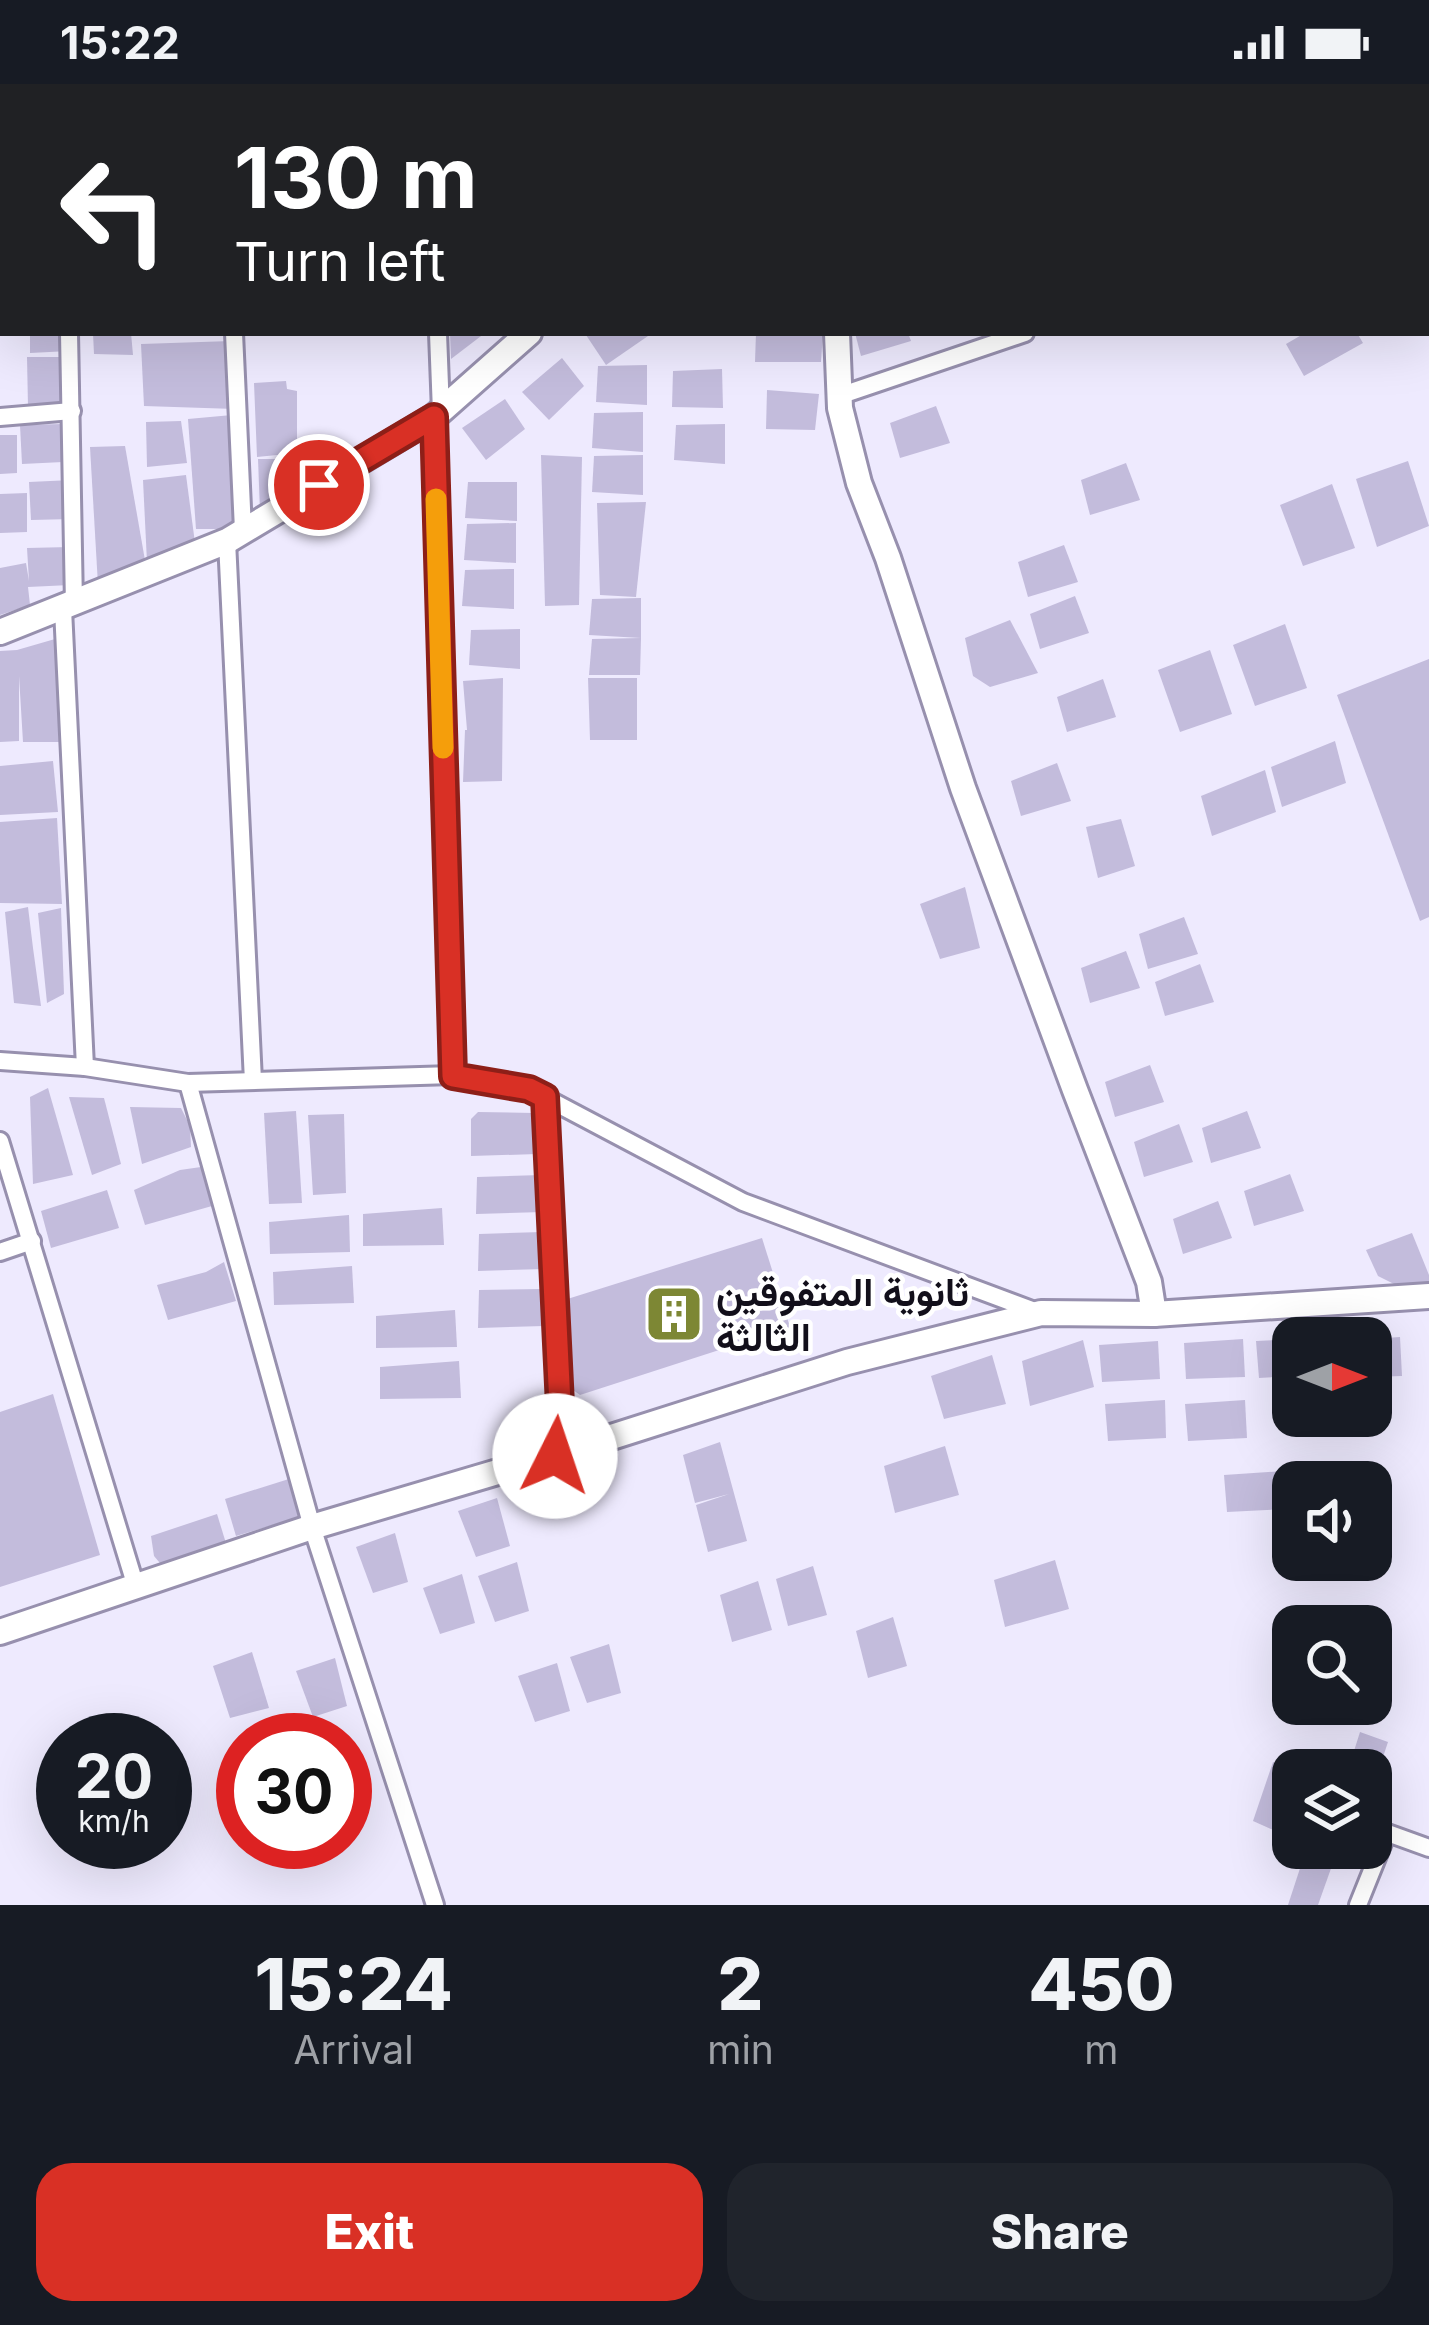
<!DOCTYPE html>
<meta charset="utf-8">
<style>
body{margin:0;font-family:Inter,Vazirmatn,sans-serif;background:#20242c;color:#f1f3f6;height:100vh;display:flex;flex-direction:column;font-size:45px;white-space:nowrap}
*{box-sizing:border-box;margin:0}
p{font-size:39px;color:#9ea1a6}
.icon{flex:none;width:66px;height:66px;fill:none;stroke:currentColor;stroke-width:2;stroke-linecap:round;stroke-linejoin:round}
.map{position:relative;height:1821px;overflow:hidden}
.side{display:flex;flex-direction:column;background:#171b24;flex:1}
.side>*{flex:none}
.guide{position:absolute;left:0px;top:0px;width:1431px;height:252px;box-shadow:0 12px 48px #0002;background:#202124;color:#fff;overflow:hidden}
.needle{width:78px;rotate:90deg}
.fabs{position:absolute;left:1272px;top:1233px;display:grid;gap:24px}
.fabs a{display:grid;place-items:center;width:120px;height:120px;border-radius:24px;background:#171b24;box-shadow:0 12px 48px #0002;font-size:60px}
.speed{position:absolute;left:36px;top:1629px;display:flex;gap:24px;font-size:60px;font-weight:700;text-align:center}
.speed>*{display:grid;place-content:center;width:156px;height:156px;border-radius:50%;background:#171b24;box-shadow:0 12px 48px #0002;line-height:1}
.speed small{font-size:30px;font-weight:400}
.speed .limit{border:18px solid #d22;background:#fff;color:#111}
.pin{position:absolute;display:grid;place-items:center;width:102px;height:102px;color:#fff;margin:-51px;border:6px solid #fff;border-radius:50%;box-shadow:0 3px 12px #0007}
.me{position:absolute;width:132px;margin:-66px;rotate:4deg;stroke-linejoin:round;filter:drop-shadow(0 0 9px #0008)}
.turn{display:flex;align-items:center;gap:42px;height:252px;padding:0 36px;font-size:54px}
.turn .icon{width:156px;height:156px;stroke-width:2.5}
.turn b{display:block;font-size:84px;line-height:102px}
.eta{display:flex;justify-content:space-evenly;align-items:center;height:204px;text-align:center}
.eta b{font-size:72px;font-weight:800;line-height:84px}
.primary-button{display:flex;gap:24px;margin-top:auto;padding:24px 36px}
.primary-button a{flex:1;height:138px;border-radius:36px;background:#d93025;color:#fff;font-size:48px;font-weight:800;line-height:138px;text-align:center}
.primary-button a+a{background:#20242c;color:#f1f3f6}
.status{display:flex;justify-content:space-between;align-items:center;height:84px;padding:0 60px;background:#171b24;direction:ltr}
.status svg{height:33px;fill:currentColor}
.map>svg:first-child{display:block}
.building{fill:#c3bcdc}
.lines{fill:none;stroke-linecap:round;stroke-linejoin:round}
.street-casing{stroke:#9790ae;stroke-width:22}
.secondary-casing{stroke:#9790ae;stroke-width:30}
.street{stroke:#fff;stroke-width:16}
.secondary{stroke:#fff;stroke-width:24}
.route-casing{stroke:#8d1f18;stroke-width:30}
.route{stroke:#d93025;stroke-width:21}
.slow{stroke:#f59e0b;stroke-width:21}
.labels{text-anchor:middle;stroke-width:9;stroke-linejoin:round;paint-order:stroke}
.poi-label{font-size:39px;font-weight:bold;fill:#120f1a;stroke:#fff;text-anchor:start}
</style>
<div class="status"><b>15:22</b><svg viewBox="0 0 49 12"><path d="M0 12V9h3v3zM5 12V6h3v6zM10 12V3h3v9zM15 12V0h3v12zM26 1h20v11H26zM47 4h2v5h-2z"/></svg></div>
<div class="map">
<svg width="1429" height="1821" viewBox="0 0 1429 1821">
<rect width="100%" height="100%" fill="#eeeafe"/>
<g class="building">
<path d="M30,249H68L69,267L30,269Z"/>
<path d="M93,249H131L133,271L94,270Z"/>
<path d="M450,249H485L451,275Z"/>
<path d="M588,249H646L648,252L606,281L586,251Z"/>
<path d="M756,249H823L821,278H755Z"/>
<path d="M855,249H908L911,257L861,272Z"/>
<path d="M1305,249H1357L1363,259L1304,292L1286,260Z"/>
<path d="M231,257L235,325L144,322L141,260Z"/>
<path d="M27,273H66V322L28,323Z"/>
<path d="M562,274L584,302L549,336L522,308Z"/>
<path d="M647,281V321L596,318L598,282Z"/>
<path d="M722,285L723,324L672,323L673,287Z"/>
<path d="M286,297L287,305L297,307V369L257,373L254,299Z"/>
<path d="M767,306L819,310L815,346L766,345Z"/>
<path d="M505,315L525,345L486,376L462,344Z"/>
<path d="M936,322L950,359L900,374L890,339Z"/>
<path d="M643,328V368L592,364L594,329Z"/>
<path d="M232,331L240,445H196L188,335Z"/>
<path d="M181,337L187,379L147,383L146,338Z"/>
<path d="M63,340V378L22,380L20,341Z"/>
<path d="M725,340V380L674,376L676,341Z"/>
<path d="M0,351H17V389L0,390Z"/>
<path d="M125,362L146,482L98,501L90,363Z"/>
<path d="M541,371L582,373L579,521L545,522Z"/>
<path d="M643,371V411L592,408L594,372Z"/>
<path d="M258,375H304V400L260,427Z"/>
<path d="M1408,377L1429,442L1377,463L1356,395Z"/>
<path d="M1126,379L1140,416L1090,431L1081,396Z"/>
<path d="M186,391L195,459L147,478L143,396Z"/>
<path d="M72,396V435L31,436L29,398Z"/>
<path d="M468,398H517V437L465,434Z"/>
<path d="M1332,400L1355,464L1303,482L1280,421Z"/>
<path d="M27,409V448L0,449V410Z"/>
<path d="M646,418L636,513L600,511L597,419Z"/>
<path d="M516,439V479L464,476L467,440Z"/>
<path d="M1064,461L1078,498L1028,513L1018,478Z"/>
<path d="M70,463V501L28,503L30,521L0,531V484L26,479L29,497L27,464Z"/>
<path d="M514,485V525L462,522L465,486Z"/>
<path d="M1075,512L1089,549L1040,565L1030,530Z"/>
<path d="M641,514V554L589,551L592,515Z"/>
<path d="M1010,536L1038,589L990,603L973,592L965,554Z"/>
<path d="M1285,540L1307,604L1255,622L1233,561Z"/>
<path d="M520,545V585L469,581L471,546Z"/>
<path d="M641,554L640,591H589L592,555Z"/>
<path d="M55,555L59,658H23L19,592V657L0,658V567L17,566Z"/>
<path d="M1210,566L1232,630L1180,648L1158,586Z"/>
<path d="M1429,575V833L1420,837L1337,611Z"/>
<path d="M503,594L502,697L463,698L465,646H467L463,597Z"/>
<path d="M588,594H637V656H590Z"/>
<path d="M1103,595L1116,633L1067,648L1057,613Z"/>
<path d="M1335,657L1346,699L1282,723L1271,683Z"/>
<path d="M53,677L58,728L0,731V682Z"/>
<path d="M1057,679L1071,717L1021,732L1011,697Z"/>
<path d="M1265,686L1276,728L1212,752L1201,712Z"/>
<path d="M57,734L62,820L0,819V738Z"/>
<path d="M1121,735L1135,782L1098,794L1086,743Z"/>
<path d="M965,803L980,864L940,875L920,820Z"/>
<path d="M28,823L33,864L41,922L14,919L5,828Z"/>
<path d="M61,824L64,910L47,919L38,829Z"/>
<path d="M1184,833L1198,870L1148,885L1139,850Z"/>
<path d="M1126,867L1140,904L1090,919L1081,884Z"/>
<path d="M1200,880L1214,918L1165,932L1155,898Z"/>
<path d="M1150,981L1164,1018L1115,1033L1105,998Z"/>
<path d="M48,1004L73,1091L33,1100L30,1013Z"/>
<path d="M69,1013L104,1014L121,1080L92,1091Z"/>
<path d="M130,1023L181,1024L190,1042L191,1063L142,1080Z"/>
<path d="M296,1027L302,1119L269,1120L264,1029Z"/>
<path d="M1247,1027L1261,1064L1211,1079L1202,1044Z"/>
<path d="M478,1028L534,1029L537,1070L471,1072V1035Z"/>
<path d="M344,1030L346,1109L313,1111L308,1031Z"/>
<path d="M1179,1040L1193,1078L1144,1093L1134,1058Z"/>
<path d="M201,1083L212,1122L145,1141L134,1106L180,1086Z"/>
<path d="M1290,1090L1304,1127L1254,1142L1244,1107Z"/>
<path d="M541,1091L543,1128L476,1130L477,1093Z"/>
<path d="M107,1106L119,1144L51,1164L41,1127Z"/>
<path d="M1218,1117L1232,1154L1183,1170L1173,1135Z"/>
<path d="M442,1124L444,1161L363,1162V1130Z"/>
<path d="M349,1131L350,1168L270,1170L269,1138Z"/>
<path d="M542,1148L544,1185L478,1187L479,1150Z"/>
<path d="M1412,1149L1429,1191V1202L1406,1206L1378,1192L1366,1166Z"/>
<path d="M762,1154L790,1243L580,1311L566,1301L561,1217Z"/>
<path d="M224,1178L236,1217L168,1236L157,1201L206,1188Z"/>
<path d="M352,1182L354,1219L274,1221L273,1188Z"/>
<path d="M542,1205L544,1242L478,1244L479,1206Z"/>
<path d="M455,1226L457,1263L376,1264V1232Z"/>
<path d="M1400,1253L1402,1292L1371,1293V1255Z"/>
<path d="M1243,1255L1245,1293L1186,1295L1184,1259Z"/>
<path d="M1293,1255V1292L1259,1294L1256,1257Z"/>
<path d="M1083,1256L1094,1303L1030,1322L1022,1277Z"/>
<path d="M1158,1257L1160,1295L1102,1298L1099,1261Z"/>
<path d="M992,1271L1006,1320L944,1335L931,1292Z"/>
<path d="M459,1277L461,1314L380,1315V1283Z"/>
<path d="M53,1310L100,1471L0,1503V1328Z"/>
<path d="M1165,1316L1166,1354L1108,1357L1105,1320Z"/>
<path d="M1245,1316L1247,1354L1188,1357L1185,1320Z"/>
<path d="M720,1358L747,1457L708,1468L696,1421L729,1410L695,1419L683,1371Z"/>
<path d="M945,1362L959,1411L895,1429L884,1382Z"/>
<path d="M1283,1387L1285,1425L1227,1428L1224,1391Z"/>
<path d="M292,1394L303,1432L236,1452L225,1415Z"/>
<path d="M497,1414L510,1462L476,1473L458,1427Z"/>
<path d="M217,1430L229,1469L165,1485L154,1472L151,1452Z"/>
<path d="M395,1449L408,1498L373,1509L356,1463Z"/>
<path d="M1055,1476L1069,1525L1005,1543L994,1496Z"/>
<path d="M517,1478L529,1527L495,1538L478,1492Z"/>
<path d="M813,1482L827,1531L788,1542L776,1495Z"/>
<path d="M462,1490L475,1539L440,1550L423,1504Z"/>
<path d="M758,1497L772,1546L732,1558L720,1511Z"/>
<path d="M893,1533L907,1582L868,1594L856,1547Z"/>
<path d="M609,1560L621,1609L587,1619L570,1573Z"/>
<path d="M252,1568L269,1624L230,1634L213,1582Z"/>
<path d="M335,1574L347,1622L313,1633L296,1587Z"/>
<path d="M557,1579L570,1627L535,1638L518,1592Z"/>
<path d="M1360,1648L1388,1658L1372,1706L1371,1686H1348Z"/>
<path d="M1273,1678L1293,1685V1711L1280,1749L1253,1737Z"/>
<path d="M1306,1766L1334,1776L1318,1821H1288Z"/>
</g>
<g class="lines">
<g class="street-casing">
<g id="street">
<path d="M430,0V3"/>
<path d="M313,3V0"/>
<path d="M1428,110H1429"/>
<path d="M0,164L3,163"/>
<path d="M69,249L74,521"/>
<path d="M234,249L243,446"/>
<path d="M438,249L441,328"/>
<path d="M839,312L1025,249"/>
<path d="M0,333L72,327"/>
<path d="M434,333L453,991"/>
<path d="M227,457L253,997"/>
<path d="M63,525L85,983"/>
<path d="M0,977L85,983L188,999L453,991L529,1005L743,1118L1040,1229"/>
<path d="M188,999L312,1443L435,1821"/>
<path d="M545,1013L560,1321L555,1371"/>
<path d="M0,1057L136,1503"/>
<path d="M0,1168L32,1157"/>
<path d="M560,1321L602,1356"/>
<path d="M1371,1743L1429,1764"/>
<path d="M1358,1821L1387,1749"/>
</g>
</g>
<g class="secondary-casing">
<g id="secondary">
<path d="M556,0L651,3"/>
<path d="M696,3L729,1L750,3"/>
<path d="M841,3L845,0"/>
<path d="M837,249L840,324L859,399L888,474L963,704L1075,1006L1149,1198L1154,1230"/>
<path d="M0,548L227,457L434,333L529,249"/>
<path d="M0,1548L312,1443L555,1371L847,1278L1041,1229L1154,1230L1429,1212"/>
</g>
</g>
<use href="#street" class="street"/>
<use href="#secondary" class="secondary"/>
</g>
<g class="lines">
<g class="route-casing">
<path id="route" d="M319,401L434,333L453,992L529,1005L545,1013L560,1321L555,1372"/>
</g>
<use href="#route" class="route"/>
<path class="slow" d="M436,415L443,664"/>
</g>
<defs>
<g id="building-square" transform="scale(3)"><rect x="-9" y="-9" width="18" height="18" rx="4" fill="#7d8734" stroke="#fff"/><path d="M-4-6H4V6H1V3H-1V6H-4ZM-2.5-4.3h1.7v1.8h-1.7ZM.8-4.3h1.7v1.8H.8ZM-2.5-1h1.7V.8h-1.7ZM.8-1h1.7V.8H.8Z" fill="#fff"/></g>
</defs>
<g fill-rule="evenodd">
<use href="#building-square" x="674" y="1230"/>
</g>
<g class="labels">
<g class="poi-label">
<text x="716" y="1222">ثانوية المتفوقين<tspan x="716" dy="45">الثالثة</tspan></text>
</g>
</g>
</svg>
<div class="fabs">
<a><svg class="needle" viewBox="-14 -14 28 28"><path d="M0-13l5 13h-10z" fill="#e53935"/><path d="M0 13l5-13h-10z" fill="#9ea1a6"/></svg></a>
<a><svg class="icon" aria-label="sound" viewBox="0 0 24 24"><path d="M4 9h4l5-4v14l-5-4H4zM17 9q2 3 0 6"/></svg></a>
<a><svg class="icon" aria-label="search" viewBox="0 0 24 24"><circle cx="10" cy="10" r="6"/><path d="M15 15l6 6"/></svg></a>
<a><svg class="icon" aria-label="layers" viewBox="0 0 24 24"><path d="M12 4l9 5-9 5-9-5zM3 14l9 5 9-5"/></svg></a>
</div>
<div class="speed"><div>20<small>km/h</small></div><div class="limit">30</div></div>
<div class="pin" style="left:319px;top:401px;background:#d93025"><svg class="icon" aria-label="arrive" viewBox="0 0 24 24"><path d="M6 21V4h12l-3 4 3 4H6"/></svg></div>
<svg class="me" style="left:555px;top:1372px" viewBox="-20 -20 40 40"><circle r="19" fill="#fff"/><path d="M0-13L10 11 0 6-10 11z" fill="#d93025"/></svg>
<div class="guide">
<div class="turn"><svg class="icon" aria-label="left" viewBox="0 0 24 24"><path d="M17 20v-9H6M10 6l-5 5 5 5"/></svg><div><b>130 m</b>Turn left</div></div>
</div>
</div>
<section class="side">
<div class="eta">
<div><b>15:24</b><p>Arrival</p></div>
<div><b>2</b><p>min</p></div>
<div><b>450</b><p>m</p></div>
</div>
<div class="primary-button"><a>Exit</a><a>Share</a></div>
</section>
